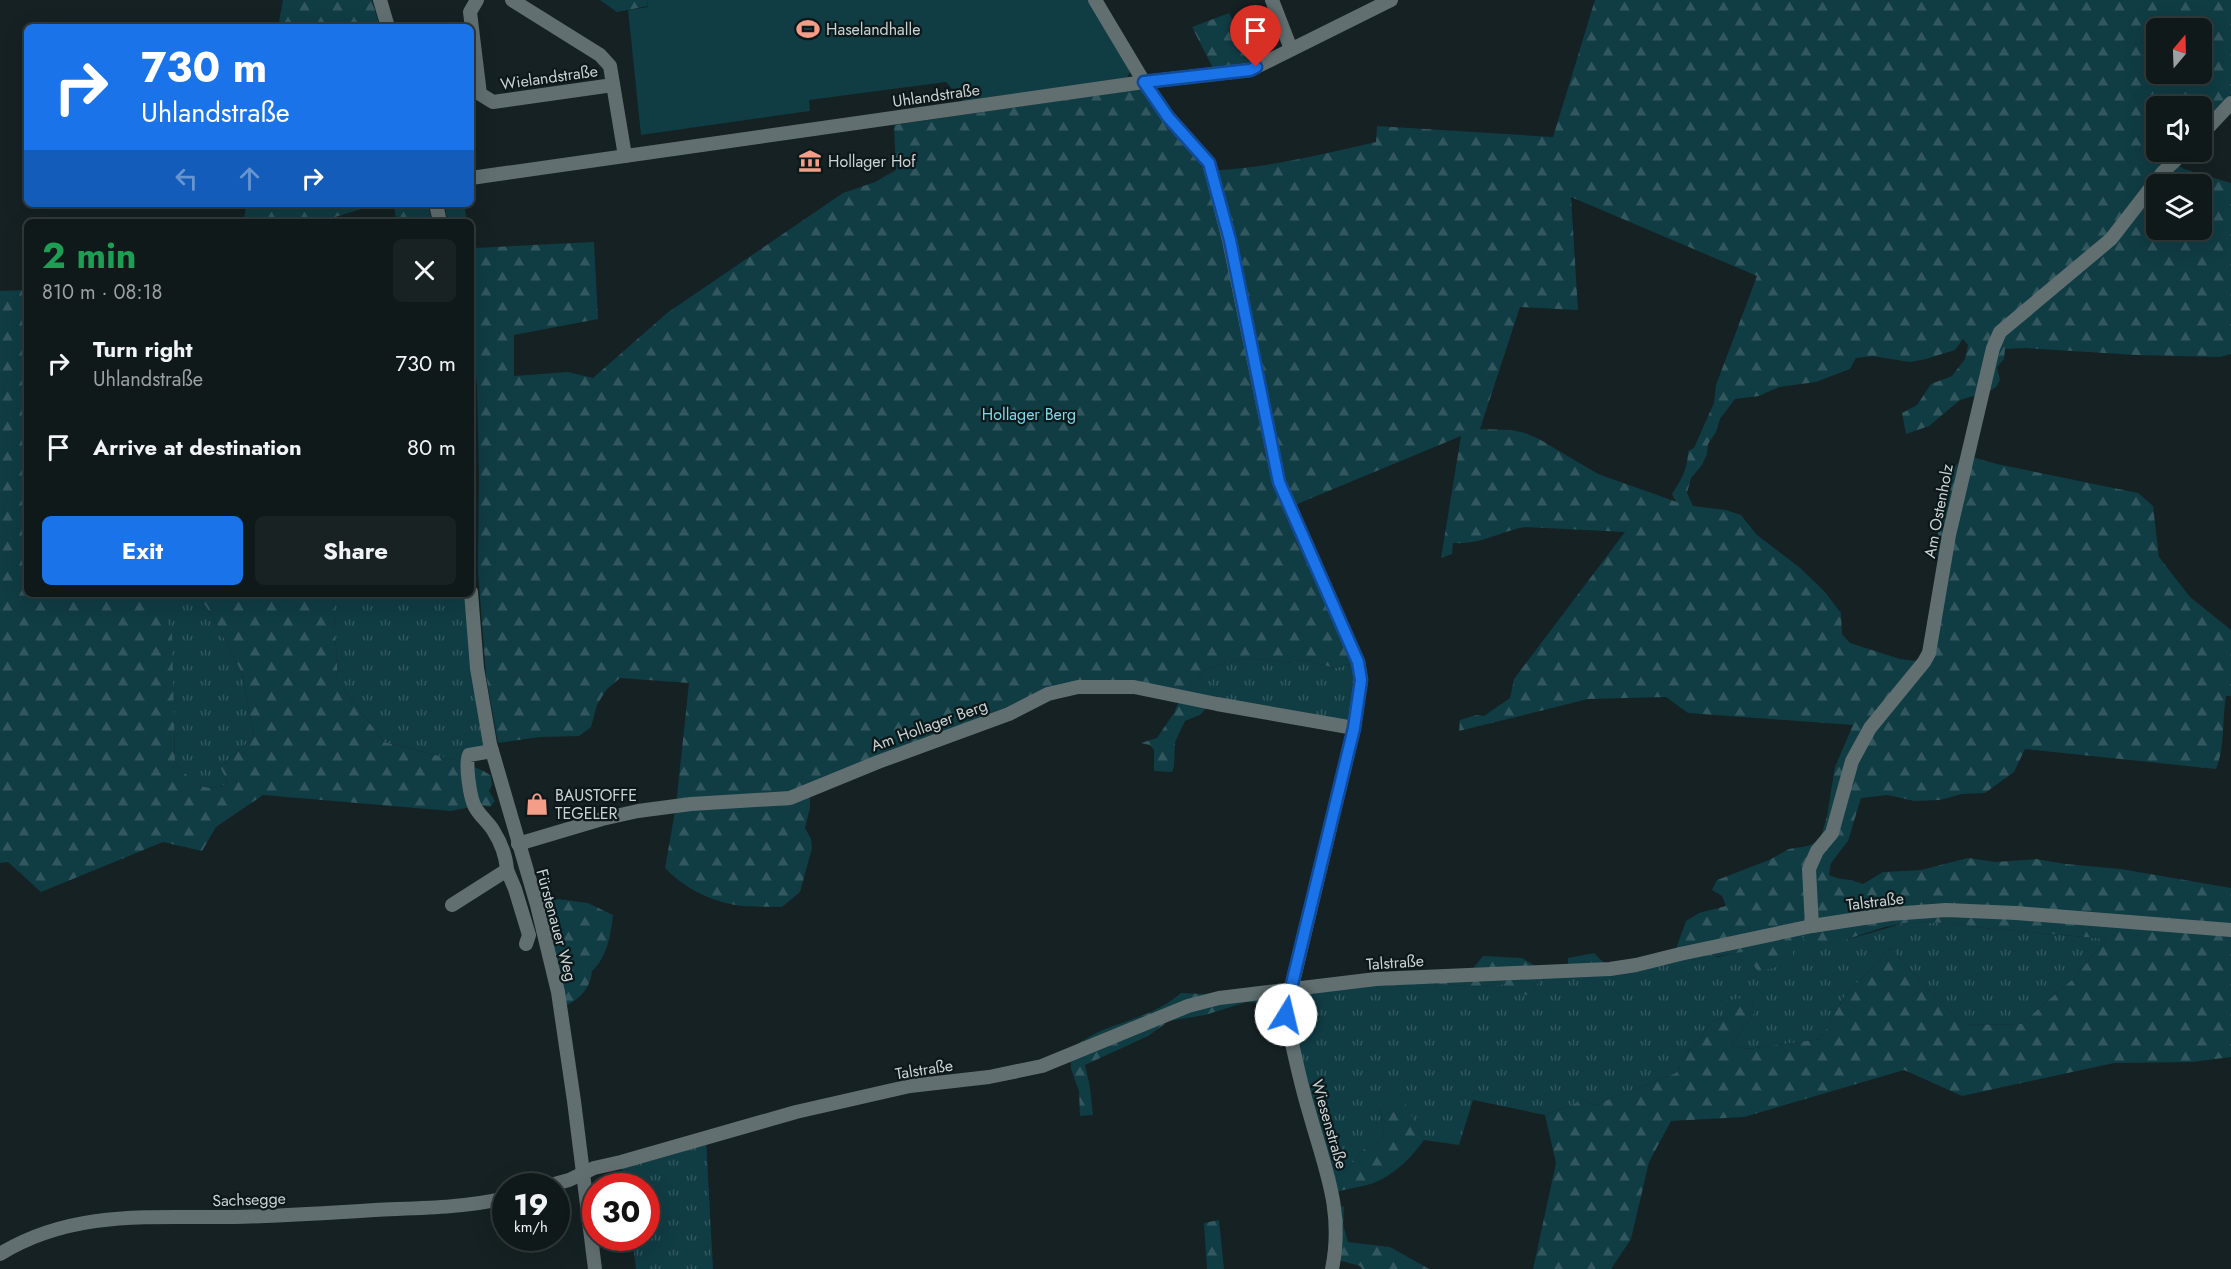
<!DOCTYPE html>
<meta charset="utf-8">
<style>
body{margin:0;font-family:Jost,sans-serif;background:#192223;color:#f1f3f6;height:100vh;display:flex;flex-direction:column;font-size:22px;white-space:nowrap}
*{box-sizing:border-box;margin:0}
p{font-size:20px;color:#9ca0a2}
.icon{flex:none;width:33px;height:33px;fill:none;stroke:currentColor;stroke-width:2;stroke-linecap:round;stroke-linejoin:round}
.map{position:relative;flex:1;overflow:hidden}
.drawer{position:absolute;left:24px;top:219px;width:450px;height:378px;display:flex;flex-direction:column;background:#10191a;border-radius:9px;box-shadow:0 6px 24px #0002,0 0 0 2px #303839}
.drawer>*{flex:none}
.guide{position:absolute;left:24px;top:24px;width:450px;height:183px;border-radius:9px;box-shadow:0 6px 24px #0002,0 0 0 2px #303839;background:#1a73e8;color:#fff;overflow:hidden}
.needle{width:39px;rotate:19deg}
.buttons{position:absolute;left:2146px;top:18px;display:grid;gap:12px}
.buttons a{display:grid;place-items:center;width:66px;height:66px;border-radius:9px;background:#10191a;box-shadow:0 6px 24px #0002,0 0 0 2px #303839;font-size:30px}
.speed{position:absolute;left:492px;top:1173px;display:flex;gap:12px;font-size:30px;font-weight:700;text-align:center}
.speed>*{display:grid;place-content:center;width:78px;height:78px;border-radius:50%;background:#10191a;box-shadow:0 6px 24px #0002,0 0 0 2px #303839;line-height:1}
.speed small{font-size:15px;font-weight:400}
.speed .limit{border:9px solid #d22;background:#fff;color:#111}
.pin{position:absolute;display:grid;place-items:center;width:51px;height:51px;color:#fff;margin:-62px -26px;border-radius:50% 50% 50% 0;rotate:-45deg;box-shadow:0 0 6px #0007}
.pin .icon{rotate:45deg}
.me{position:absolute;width:66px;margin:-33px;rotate:9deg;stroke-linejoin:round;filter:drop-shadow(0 0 4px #0008)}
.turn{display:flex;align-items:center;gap:21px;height:126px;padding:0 18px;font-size:27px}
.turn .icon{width:78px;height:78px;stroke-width:2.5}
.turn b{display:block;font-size:42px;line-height:51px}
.lanes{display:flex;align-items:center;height:57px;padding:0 18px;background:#0003;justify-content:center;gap:30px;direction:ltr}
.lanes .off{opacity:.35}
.round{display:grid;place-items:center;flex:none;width:63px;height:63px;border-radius:9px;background:#192223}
.headline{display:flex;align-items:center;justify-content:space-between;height:102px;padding:0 18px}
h1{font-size:36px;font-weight:700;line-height:45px;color:#1e9e55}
.primary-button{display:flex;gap:12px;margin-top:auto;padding:12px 18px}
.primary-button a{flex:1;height:69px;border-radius:9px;background:#1a73e8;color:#fff;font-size:24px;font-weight:700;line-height:69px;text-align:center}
.primary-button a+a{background:#192223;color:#f1f3f6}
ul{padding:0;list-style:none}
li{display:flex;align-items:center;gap:18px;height:84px;padding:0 18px}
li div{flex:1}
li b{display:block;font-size:22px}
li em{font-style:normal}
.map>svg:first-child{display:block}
.grass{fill:url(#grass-tufts)}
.forest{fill:url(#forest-firs);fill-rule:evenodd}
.pitch{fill:#103c44}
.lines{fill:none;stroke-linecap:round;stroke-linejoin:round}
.minor{stroke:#616f71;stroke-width:14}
.route-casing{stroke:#114b97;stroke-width:15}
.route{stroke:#1a73e8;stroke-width:10}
.labels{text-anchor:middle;stroke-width:4.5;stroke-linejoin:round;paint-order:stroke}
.poi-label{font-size:16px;fill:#ccd3d4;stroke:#0c181a;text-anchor:start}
.street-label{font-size:16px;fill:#ccd3d4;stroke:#0c181a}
.park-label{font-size:16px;fill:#80d8e8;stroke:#0c181a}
</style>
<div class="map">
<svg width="2231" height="1269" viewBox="0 0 2231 1269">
<defs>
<pattern id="grass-tufts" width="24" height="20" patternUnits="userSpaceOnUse" patternTransform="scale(1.5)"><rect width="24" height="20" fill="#103c44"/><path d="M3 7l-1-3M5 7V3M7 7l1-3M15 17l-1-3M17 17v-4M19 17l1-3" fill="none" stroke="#32575e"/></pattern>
<pattern id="forest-firs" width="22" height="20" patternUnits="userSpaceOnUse" patternTransform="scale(1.5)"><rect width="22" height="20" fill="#103c44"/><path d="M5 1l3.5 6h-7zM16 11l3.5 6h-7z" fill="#32575e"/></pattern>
</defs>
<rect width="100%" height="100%" fill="#152123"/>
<g class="grass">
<path d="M152,594H197L212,615L242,673L254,737L220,767L228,783C202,796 192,780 175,762V742L159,596Z"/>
<path d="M330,594H471L490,744L467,763L384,742L338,681L333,598Z"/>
<path d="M1246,658L1293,663L1305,660L1335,668L1358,662L1354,728L1181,696L1208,668Z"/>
<path d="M1910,922L1952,923L1983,928L2107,939L2074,978L2021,1024L1962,1025L1890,948L1844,997L1821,1039L1748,1049L1731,1045L1754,1013L1752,999L1724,1018L1711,1022L1702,1036L1689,1050L1676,1073L1595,1105L1584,1100L1545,1115L1473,1100L1459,1145L1424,1140L1415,1123L1380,1108L1383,1122L1382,1142L1364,1149L1349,1168L1329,1181L1288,1021L1291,988L1374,985L1408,977L1417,988L1439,984L1483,987L1503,984L1530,995L1546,972L1680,954L1718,957L1747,950L1789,932L1812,926L1825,943C1854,940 1882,928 1910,922Z"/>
<path d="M706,1138L713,1269H636L632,1238H646V1186H624L621,1162Z"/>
</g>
<g class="forest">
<path d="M283,0H372L380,27H278Z"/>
<path d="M600,0H647L648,6L617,12Z"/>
<path d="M1595,0H2231V94L2224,105L2202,128V106H2157V152H2177L2170,159L2184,169L2231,183V354L2220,357L2136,355L2026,348L2005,349L2004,359L1997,367L2000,380L1996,387L1988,392L1960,400L1929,426L1906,434L1902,413L1917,405L1931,384L1952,376L1965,359L1968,345L1963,339L1955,350L1926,359L1910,362L1872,356L1856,358L1850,369L1816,382L1779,387L1759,396L1735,399L1720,419L1716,432L1708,444L1707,454L1702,465L1691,478L1687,493L1693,506L1726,510L1741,515L1757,535L1799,567L1824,591L1841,613L1842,634L1850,643L1900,659L1924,662L1943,569L1938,556V533L1948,475L1965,455L1997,464L2138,493L2153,506L2159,557L2190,597L2231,630V696H2226C2222,720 2225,748 2216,769L2025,749L2014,772L1985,793L1962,794L1940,800L1914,801L1888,795L1861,798L1848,841L1831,863L1829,875C1841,881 1851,878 1863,884L1883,872L1921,870L1968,858L1996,862L2036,859L2066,864L2121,869L2231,888V1057L2192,1062L2114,1063L1962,1096L1904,1070L1744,1117L1671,1121L1649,1162L1631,1239L1611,1269H1533L1556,1163L1545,1115L1584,1100L1595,1105L1676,1073L1689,1050L1702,1036L1711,1022L1724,1018L1725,1001L1741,998L1752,999L1754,1013L1731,1045L1748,1049L1821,1039L1844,997L1890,948L1962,1025L2021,1024L2074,978L2107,939L1983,928L1952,923L1910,922L1885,927L1838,942L1825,943L1820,947L1808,944L1803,938L1811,927L1789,932L1793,944V956C1782,966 1773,969 1758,971L1748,958L1747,951L1701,959L1680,954L1677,946L1686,921L1699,913L1726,906L1722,896L1712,890L1717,880L1769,860L1789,849L1808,846L1820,840L1827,816L1835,767L1853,725L1688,713L1666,697L1588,699L1459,731L1460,720L1476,715L1484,716L1510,698L1514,679L1625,532L1525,527C1498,532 1481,545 1453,543L1452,554L1441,558L1461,436L1290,507L1358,662L1335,668L1305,660L1293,663L1246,658L1208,668L1181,696L1211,703L1200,715L1185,721L1175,742L1174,766L1172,772L1154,771V750L1150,745L1141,743L1157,738L1174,713L1181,697L1078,687L810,789V808L805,828L811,839L812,848L800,892L782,907C765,906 746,908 730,904C706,899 682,886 665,868L676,806L689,683L620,678L606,690L597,705L591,727L579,736L540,737L498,743L486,675L478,571L479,474L477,387L471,328V239L473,248L594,242L598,319L514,335V376L568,372L593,378L667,313L843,193L875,182L896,170L894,125L1141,89L1205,171C1263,169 1320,155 1376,142L1377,126L1553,137ZM2157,28H2202V74H2157ZM2157,184H2202V230H2157ZM1571,197L1757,276L1716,385L1714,403L1694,448L1688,451C1688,469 1681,480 1672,494L1677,502L1598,474L1539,439L1525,433L1512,430L1480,429L1520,307L1578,310Z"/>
<path d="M1229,13L1256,67L1216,74L1192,27Z"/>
<path d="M247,204H378L319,222H243Z"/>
<path d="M393,204H428L432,222H397Z"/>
<path d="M444,204H464L467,222H448Z"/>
<path d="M27,290V594H152L159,596L172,635L175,762C192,780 202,796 228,783L220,767L254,737L242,673L212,615L197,594H330L333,598L338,681L384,742L467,763C475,768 484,770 491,776L492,785L489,791L495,801L490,807L480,805L451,811L263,795L216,827L202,851L163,842L41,892L8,862L0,863V291Z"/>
<path d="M558,899L588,903L613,915C611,934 607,958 592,971C590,991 578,1000 560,1009L537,905Z"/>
<path d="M1594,953L1610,969L1568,972V958Z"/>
<path d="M1483,956L1522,958L1546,972L1530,995L1513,994L1503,984L1483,987L1439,984L1417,989L1408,977L1468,974Z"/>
<path d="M1270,987L1291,988L1298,998L1295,1016L1288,1021L1278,1023L1269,1004L1247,1002L1205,1015L1169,1021L1148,1036L1085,1065L1090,1087L1093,1115L1080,1116L1079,1091L1071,1069L1070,1049C1081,1042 1092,1034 1103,1030C1133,1018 1156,1014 1181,993L1203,994Z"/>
<path d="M1389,1093L1404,1101L1424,1140C1412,1157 1394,1175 1374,1183C1361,1187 1346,1189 1332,1193L1329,1181L1349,1168L1364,1149L1382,1142L1383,1122L1380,1108Z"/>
<path d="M1335,1204L1344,1207L1343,1224L1348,1242L1390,1247L1429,1269H1362L1360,1266L1334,1259Z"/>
<path d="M1219,1220L1224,1269H1207L1204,1223Z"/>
</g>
<path class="pitch" d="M647,0H1090L1131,70L1127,78L964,102L946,82L809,100L810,111L641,135L628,10L648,7Z"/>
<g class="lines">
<g class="minor">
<path d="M380,0L388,27"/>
<path d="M477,0L470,12L480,94L493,102L613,85"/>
<path d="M512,0L600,55L610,66L625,156"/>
<path d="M1095,0L1144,82L1168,117L1209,163L1229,240L1279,482L1358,662L1361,680L1354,728L1287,1007L1286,1015C1293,1049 1300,1082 1310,1115C1325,1169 1344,1211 1332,1269"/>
<path d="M1272,0L1291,49"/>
<path d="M2202,134L2231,103"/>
<path d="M471,178L1144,82L1250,70L1391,0"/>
<path d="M436,204L440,222"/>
<path d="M471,592L477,668L490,744L537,905L558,992L574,1101L595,1269"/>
<path d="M518,844L602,819L638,811L691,804L790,798L878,762L1009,714L1048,694L1078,687H1134L1217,704L1354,728"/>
<path d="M507,870L515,889L529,935L526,944"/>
<path d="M452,905L507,870C506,856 500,841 493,830C488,822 479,815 475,807C470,798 465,764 469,755L492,751"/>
<path d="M1812,926L1809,869L1817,851L1832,833L1852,761L1870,728L1924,662L1929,653L1949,535L1993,348L2000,332L2111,239L2163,172L2184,152"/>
<path d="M547,1186L569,1180L594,1168L621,1162L796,1112L910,1086L989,1077L1042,1066L1188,1006L1219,998L1376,979L1610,969L1636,965L1680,954L1812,926L1890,914L1946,910L2016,913L2231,930"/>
<path d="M0,1254C73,1209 152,1218 234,1217C281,1216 328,1213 375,1210C418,1208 463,1208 506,1198"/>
</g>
</g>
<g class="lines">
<g class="route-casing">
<path id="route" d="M1256,67L1250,70L1144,82L1168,117L1209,163L1230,240L1279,482L1358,662L1361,680L1354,728L1291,988L1286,1015"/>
</g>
<use href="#route" class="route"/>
</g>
<defs>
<g id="stadium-bare" transform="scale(1.8)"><path d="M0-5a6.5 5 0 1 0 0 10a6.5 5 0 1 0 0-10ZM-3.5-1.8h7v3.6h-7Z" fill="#f49e89" stroke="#0c181a" stroke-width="2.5" paint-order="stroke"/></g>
<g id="museum-bare" transform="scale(1.8)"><path d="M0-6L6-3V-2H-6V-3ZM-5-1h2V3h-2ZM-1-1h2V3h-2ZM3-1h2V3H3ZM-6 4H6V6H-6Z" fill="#f49e89" stroke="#0c181a" stroke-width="2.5" paint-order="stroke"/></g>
<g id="shop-bare" transform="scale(1.8)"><path d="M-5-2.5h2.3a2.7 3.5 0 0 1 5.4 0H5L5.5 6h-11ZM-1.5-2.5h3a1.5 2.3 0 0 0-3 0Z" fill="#f49e89" stroke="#0c181a" stroke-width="2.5" paint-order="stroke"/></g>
</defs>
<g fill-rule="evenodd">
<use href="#stadium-bare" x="808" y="29"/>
<use href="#museum-bare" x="810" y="161"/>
<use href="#shop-bare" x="537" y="804"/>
</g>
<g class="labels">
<g class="poi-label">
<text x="826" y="35">Haselandhalle</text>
<text x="828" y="167">Hollager Hof</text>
<text x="555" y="801">BAUSTOFFE<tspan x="555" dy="18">TEGELER</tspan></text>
</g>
<g class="street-label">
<text transform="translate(549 77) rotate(-8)" y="6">Wielandstraße</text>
<text transform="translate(936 95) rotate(-8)" y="6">Uhlandstraße</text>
<text transform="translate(1938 511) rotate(-79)" y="6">Am Ostenholz</text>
<text transform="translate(929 725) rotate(-20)" y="6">Am Hollager Berg</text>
<text transform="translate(1875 901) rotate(-7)" y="6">Talstraße</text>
<text transform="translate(557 925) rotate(75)" y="6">Fürstenauer Weg</text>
<text transform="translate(1395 962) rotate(-4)" y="6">Talstraße</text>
<text transform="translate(924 1069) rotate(-9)" y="6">Talstraße</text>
<text transform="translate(1330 1124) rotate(74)" y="6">Wiesenstraße</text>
<text transform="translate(249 1199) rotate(-2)" y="6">Sachsegge</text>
</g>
<g class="park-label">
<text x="1029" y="420">Hollager Berg</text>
</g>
</g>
</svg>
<div class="buttons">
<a><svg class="needle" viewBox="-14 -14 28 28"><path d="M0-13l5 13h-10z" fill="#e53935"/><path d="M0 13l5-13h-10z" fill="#9ca0a2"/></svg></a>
<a><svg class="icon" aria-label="sound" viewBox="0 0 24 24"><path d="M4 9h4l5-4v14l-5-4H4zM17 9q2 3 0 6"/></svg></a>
<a><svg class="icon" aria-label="layers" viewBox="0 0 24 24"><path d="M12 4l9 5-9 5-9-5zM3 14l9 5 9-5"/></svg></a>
</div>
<div class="speed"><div>19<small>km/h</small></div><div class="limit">30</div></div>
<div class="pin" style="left:1256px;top:67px;background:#d93025"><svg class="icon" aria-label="arrive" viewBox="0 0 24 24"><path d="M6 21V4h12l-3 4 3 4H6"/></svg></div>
<svg class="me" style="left:1286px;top:1015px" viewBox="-20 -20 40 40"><circle r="19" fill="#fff"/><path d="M0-13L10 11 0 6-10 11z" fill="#1a73e8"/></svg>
<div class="guide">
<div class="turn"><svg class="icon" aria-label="right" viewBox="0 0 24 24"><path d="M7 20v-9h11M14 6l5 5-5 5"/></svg><div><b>730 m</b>Uhlandstraße</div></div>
<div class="lanes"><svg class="icon off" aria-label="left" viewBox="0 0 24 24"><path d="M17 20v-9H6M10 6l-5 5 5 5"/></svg><svg class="icon off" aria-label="ahead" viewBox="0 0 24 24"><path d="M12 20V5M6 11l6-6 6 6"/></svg><svg class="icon" aria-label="right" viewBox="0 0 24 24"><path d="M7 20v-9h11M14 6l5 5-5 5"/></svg></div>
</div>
<section class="drawer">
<div class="headline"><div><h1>2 min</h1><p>810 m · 08:18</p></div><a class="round"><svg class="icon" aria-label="close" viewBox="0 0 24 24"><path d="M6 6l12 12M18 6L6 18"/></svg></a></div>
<ul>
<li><svg class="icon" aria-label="right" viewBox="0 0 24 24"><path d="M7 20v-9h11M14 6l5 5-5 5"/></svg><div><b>Turn right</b><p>Uhlandstraße</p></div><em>730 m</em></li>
<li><svg class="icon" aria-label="arrive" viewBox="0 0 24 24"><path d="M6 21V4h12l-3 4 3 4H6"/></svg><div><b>Arrive at destination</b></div><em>80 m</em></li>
</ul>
<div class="primary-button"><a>Exit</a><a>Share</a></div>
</section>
</div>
